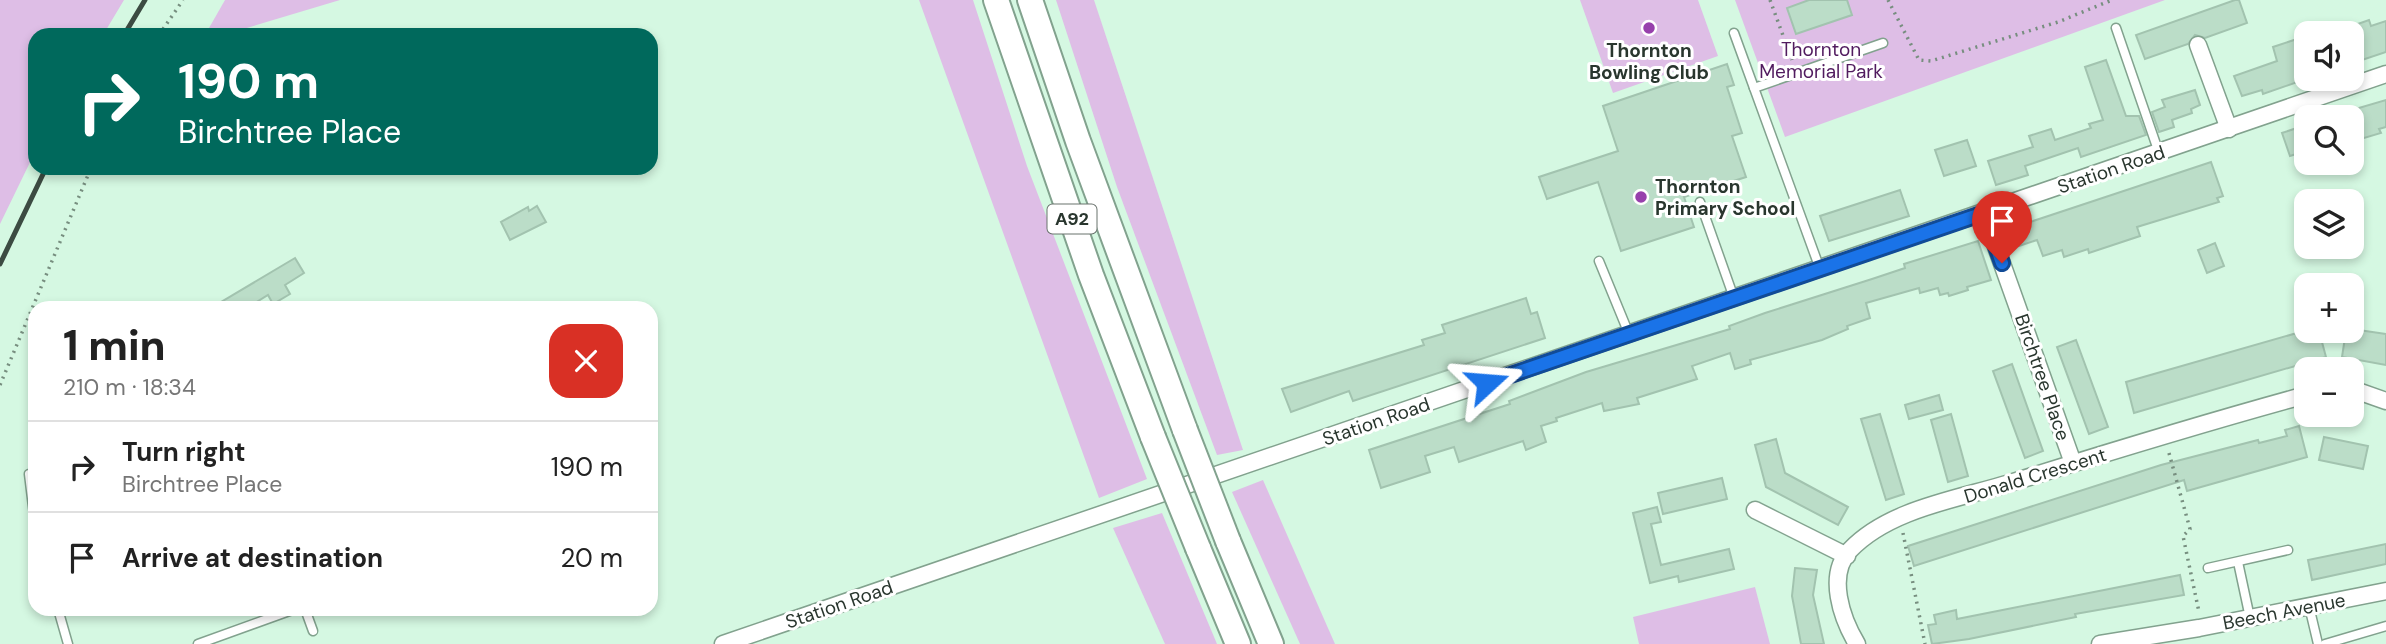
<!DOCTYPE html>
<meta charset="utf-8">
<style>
body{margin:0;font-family:"DM Sans",sans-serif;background:#f6f6f6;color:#222;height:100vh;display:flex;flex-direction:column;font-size:26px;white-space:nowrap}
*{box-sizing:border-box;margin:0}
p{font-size:23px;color:#767676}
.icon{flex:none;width:38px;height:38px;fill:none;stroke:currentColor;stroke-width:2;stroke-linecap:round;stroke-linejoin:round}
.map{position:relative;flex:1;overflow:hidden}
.sheet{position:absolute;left:28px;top:301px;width:630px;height:315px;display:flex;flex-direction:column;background:#fff;border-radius:21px;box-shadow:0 4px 10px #0003}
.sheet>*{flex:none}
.hud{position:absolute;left:28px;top:28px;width:630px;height:147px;border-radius:21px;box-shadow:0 4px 10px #0003;background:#00695c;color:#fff;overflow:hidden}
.fabs{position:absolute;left:2294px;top:21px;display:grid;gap:14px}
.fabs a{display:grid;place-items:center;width:70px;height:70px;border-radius:14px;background:#fff;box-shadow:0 4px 10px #0003;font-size:35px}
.pin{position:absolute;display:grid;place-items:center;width:60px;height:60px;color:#fff;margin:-72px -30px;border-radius:50% 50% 50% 0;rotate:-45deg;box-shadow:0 0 7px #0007}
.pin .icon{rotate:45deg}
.me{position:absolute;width:77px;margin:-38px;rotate:71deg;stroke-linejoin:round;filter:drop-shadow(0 0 5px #0008)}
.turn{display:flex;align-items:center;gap:24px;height:147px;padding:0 35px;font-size:32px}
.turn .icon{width:91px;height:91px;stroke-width:2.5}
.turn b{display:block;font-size:49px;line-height:60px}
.round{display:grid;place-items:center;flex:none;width:74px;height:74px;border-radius:21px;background:#f6f6f6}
.headline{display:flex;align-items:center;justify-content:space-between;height:119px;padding:0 35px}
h1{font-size:42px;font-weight:800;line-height:52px}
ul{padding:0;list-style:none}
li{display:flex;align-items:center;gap:21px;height:91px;padding:0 35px;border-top:2px solid #e0e0e0}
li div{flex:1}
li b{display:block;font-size:26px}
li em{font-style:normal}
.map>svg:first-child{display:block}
.green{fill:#debee6}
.building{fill:#bbddc8;stroke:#a2c3af;stroke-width:2}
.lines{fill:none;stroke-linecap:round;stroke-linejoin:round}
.service-casing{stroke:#82a28e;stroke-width:11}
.minor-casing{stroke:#82a28e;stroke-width:19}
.trunk-casing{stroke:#82a28e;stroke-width:28}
.path{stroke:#778e7f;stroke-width:3.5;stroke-dasharray:2 5;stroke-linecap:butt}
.service{stroke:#fff;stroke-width:8}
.minor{stroke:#fff;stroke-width:16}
.trunk{stroke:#fff;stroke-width:24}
.rail{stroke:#3c4b42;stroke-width:5}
.trunk-bridge-casing{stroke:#82a28e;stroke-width:28;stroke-linecap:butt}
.trunk-bridge{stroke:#fff;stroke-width:24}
.route-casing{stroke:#114b97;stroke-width:18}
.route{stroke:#1a73e8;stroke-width:12}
.poi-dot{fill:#9740ac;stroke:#fff;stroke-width:2.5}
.labels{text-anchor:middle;stroke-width:6;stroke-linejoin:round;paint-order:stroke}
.shield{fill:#fff;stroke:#69726d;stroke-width:2}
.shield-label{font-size:18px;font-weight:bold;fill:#29362e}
.park-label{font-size:19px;fill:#511b5f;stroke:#fff}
.poi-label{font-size:19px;font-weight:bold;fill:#29362e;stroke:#fff}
.street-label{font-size:19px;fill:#29362e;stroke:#fff}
</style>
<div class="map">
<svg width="2386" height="644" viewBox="0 0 2386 644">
<rect width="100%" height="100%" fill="#d5f8e2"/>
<g class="green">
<path d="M0,0H124L103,35H35V152L0,224Z"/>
<path d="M225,0H340L223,35H205Z"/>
<path d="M919,0H973L1027,166L1147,479L1099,498Z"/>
<path d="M1056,0H1094L1243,450L1217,455L1117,187Z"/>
<path d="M1580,0H1698L1718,56L1613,93Z"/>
<path d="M1735,0H2165L1785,137Z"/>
<path d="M1263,480L1335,644H1300L1232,492Z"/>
<path d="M1162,513L1217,644H1165L1113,528Z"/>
<path d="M1755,587L1770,644H1639L1633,617Z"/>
</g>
<g class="building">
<path d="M1809,0H1847L1852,15L1796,34L1787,8Z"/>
<path d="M2235,0H2239L2247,23L2205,38L2195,35L2188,44L2145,59L2136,35Z"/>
<path d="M2369,20L2371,26L2386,21V52L2356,62L2352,52V26Z"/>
<path d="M2297,39L2301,50L2306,49V79L2263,94L2262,90L2242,96L2234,76L2277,61L2273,47Z"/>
<path d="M2106,60L2126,116H2139L2146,135L2081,157L2078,148L2025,166L2028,175L1996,185L1988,161L2033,147L2029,136L2051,129L2055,140L2091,128L2089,124L2103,120L2085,67Z"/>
<path d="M1727,64L1734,85L1727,87L1742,133L1732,136L1746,177L1684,197L1694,227L1621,251L1598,182L1547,199L1539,177L1618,151L1603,106Z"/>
<path d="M2195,90L2200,105L2191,109L2192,113L2172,120L2174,127L2159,132L2152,112L2165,107L2162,100Z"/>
<path d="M2386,100V127L2379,129L2381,133L2354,141L2352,110Z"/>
<path d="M2306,125V151L2290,156L2282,133Z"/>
<path d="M1967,140L1976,166L1944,176L1935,150Z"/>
<path d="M2211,162L2223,196L2217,198L2219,202L2137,227L2140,236L2089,253L2088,249L2064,257L2062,250L2043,256L2037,240L2019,246L2012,228Z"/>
<path d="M1900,190L1909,216L1829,241L1820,216Z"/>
<path d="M537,206L546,222L510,240L501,222L528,207L529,211Z"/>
<path d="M1978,241L1991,280L1967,287L1968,290L1949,296L1948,293L1940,295L1938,288L1920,293L1919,288L1866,303L1870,318L1847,326L1848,329L1822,340L1750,360L1751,364L1735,369L1730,353L1692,366L1697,379L1637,398L1639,404L1604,411L1602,403L1556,418L1557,421L1541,426L1546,442L1526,450L1523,441L1459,462L1454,447L1425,456L1430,472L1381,488L1369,450L1510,404L1509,401L1586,372L1730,329L1729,326L1765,313L1872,279L1905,268L1904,264Z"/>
<path d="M2215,243L2224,266L2207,273L2198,250Z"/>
<path d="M295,258L304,273L285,285L290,294L273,304L268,295L247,308H211Z"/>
<path d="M1526,298L1531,314L1537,312L1545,338L1353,401L1349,391L1291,412L1282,389L1424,345L1422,340L1445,333L1442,325Z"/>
<path d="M2352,329L2386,334V365L2342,357L2346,331Z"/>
<path d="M2304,331H2319L2326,357L2134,413L2126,382Z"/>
<path d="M2076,340L2108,427L2089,434L2057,347Z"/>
<path d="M2012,364L2043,451L2025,458L1993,371Z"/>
<path d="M1939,395L1943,410L1909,419L1905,405Z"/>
<path d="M1880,414L1904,494L1886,500L1861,419Z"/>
<path d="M1951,414L1968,476L1948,482L1931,420Z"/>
<path d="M2299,426L2307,457L2187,491L2184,480L1914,566L1908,546L2161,465L2258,440L2259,443L2287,436L2285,430Z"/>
<path d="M2324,437L2368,446L2363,469L2319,460Z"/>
<path d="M1776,439L1785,473L1848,507L1838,525L1766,487L1755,445Z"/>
<path d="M1722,478L1727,499L1663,514L1658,493Z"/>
<path d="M1657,507L1661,522L1651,524L1661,565L1729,549L1734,569L1679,582L1678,576L1650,583L1633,513Z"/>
<path d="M2386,544V564L2312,580L2308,560Z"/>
<path d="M1795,568L1817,570L1813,595L1824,644H1801L1792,596Z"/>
<path d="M2180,575L2184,595L2075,614L2076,617L1969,639L1932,644L1928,625L1936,624L1934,615L1956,610L1957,619Z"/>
</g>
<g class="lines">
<g class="service-casing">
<g id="service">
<path d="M2116,28L2159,153"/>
<path d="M1734,33L1820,269"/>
<path d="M1754,88L1883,43"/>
<path d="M1700,202L1734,298"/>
<path d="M1599,261L1629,334"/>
<path d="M29,474L35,523"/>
<path d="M2238,562L2250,618"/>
<path d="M2208,568L2288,550"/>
<path d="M2309,606L2318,644"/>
<path d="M58,609L68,644"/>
<path d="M305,609L313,631"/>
<path d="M198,644L295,609"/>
<path d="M2325,644L2386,626"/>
</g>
</g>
<g class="minor-casing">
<g id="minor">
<path d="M2198,45L2229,129"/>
<path d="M1984,213L2073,463"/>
<path d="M2352,389L2386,401"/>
<path d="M1755,510L1847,556"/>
<path d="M723,644L2386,74"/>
<path d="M1857,644C1842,619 1826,575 1850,550C1889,509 1958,499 2010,483C2109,452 2207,422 2306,395"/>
<path d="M2100,644L2199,628L2386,591"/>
</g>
</g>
<g class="trunk-casing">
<g id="trunk">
<path d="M996,0L1091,275L1153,437"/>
<path d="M1030,0L1078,141L1185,430"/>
<path d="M1228,541L1271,644"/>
<path d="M1198,548L1238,644"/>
</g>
</g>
<g class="path">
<path d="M1770,0L1792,60"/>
<path d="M1888,0L1919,60L1931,61L2058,22L2112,0"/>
<path d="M159,35L183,0"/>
<path d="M0,385L91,168"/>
<path d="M2169,453L2190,529L2183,536L2199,612"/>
<path d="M1903,533L1925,644"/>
</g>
<use href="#service" class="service"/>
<use href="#minor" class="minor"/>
<use href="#trunk" class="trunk"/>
<g class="rail">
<path d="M124,35L145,0"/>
<path d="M0,264L46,168"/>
</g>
<g class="trunk-bridge-casing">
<g id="trunk-bridge">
<path d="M1185,430L1228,541"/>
<path d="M1153,437L1198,548"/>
</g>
</g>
<use href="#trunk-bridge" class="trunk-bridge"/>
</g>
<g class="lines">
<g class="route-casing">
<path id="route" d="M1487,383L1984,213L2002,263"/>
</g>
<use href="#route" class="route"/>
</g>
<g class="poi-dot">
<circle cx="1649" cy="28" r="7"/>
<circle cx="1641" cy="197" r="7"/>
</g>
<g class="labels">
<rect class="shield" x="1047.5" y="204.5" width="49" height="29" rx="5"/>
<g class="shield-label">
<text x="1072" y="225">A92</text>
</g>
<g class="park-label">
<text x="1821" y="56">Thornton<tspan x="1821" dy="22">Memorial Park</tspan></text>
</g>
<g class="poi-label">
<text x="1649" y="57">Thornton<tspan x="1649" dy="22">Bowling Club</tspan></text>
<text x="1655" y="193" text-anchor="start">Thornton<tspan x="1655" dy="22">Primary School</tspan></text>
</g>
<g class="street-label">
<text transform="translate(2111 169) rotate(-19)" y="7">Station Road</text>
<text transform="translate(2043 377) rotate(71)" y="7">Birchtree Place</text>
<text transform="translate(1376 421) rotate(-19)" y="7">Station Road</text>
<text transform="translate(2035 475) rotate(-17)" y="7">Donald Crescent</text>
<text transform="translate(839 604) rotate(-19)" y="7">Station Road</text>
<text transform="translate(2284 611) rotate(-11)" y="7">Beech Avenue</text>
</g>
</g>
</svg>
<div class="fabs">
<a><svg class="icon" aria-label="sound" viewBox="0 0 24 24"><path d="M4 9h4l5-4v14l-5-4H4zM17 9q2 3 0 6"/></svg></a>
<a><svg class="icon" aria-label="search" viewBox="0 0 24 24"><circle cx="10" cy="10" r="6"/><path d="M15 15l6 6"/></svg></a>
<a><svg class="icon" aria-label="layers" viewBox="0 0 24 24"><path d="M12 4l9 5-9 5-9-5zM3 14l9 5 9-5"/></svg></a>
<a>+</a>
<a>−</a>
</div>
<div class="pin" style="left:2002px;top:263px;background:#d93025"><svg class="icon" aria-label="arrive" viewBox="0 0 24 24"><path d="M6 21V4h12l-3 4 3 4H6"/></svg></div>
<svg class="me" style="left:1487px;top:383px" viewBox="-20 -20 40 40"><path d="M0-17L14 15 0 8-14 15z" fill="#1a73e8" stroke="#fff" stroke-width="4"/></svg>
<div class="hud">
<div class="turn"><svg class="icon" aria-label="right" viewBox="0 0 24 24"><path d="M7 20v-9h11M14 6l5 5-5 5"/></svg><div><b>190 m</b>Birchtree Place</div></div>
</div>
<section class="sheet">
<div class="headline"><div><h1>1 min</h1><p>210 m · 18:34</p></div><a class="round" style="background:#d93025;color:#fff"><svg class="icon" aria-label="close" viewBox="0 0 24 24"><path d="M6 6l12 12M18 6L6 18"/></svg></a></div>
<ul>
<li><svg class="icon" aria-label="right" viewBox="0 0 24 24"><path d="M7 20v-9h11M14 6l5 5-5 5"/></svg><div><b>Turn right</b><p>Birchtree Place</p></div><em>190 m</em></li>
<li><svg class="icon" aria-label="arrive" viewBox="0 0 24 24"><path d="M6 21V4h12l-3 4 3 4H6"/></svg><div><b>Arrive at destination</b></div><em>20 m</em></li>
</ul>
</section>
</div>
